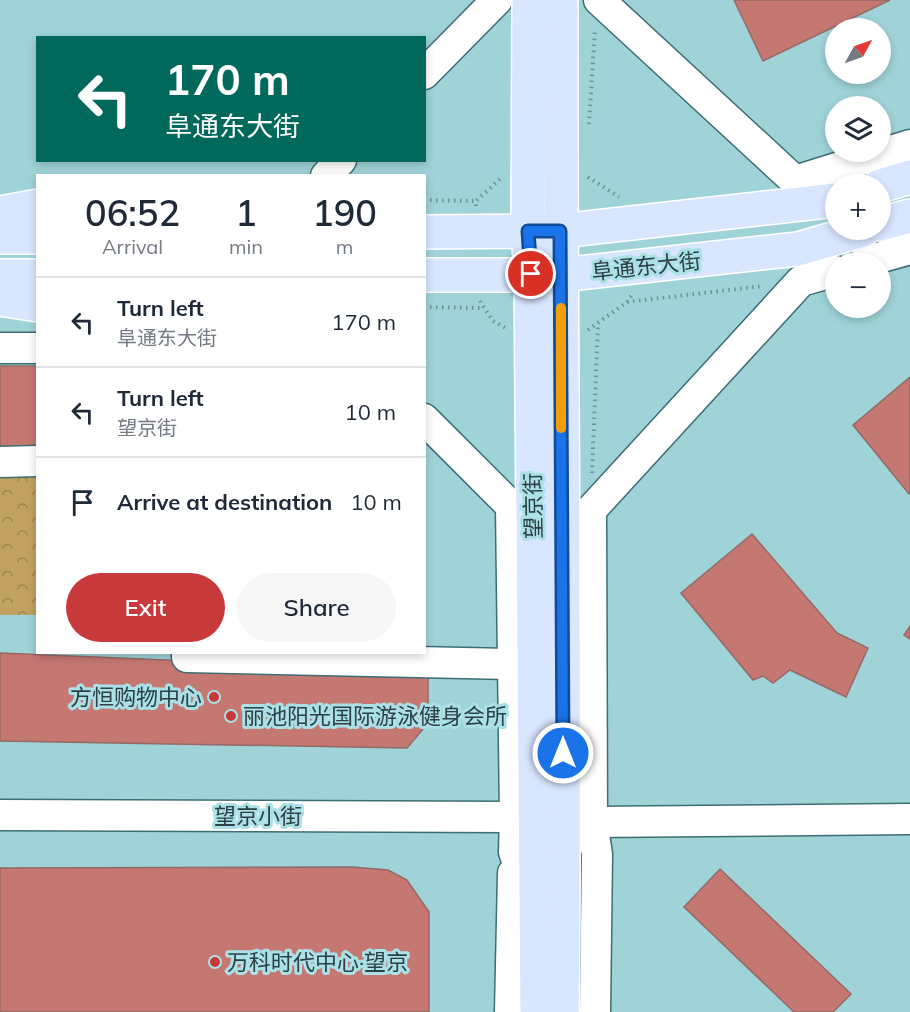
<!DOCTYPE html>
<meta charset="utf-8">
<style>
body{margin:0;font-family:Mulish,"Noto Sans SC",sans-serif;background:#f6f6f7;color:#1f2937;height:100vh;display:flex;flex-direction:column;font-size:22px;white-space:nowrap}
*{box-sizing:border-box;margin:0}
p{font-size:20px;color:#747a83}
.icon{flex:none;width:33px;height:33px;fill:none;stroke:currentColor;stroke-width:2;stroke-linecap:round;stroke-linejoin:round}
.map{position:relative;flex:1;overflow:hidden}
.side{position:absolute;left:36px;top:174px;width:390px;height:480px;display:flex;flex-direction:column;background:#fff;border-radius:0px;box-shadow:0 3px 9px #0003}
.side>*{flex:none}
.guide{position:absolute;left:36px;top:36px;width:390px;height:126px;border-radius:0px;box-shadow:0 3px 9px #0003;background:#00695c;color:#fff;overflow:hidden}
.needle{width:39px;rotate:50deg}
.buttons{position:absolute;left:825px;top:18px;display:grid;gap:12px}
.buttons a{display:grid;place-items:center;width:66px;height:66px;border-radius:50%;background:#fff;box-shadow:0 3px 9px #0003;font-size:30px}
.pin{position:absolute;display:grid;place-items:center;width:51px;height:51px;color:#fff;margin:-26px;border:3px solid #fff;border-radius:50%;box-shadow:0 2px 6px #0007}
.me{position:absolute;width:66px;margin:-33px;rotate:0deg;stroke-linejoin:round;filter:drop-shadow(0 0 4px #0008)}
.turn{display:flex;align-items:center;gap:21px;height:126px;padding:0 30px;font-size:27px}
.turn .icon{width:78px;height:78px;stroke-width:2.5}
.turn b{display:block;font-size:42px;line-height:51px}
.eta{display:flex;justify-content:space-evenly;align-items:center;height:102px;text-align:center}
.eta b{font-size:36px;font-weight:600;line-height:42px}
.action{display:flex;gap:12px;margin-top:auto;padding:12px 30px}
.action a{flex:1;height:69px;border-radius:36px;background:#c8393b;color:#fff;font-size:24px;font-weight:600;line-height:69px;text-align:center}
.action a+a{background:#f6f6f7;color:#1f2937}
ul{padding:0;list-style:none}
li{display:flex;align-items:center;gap:18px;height:90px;padding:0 30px;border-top:2px solid #e0e1e3}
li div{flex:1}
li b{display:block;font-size:22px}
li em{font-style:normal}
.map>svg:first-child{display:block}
.park{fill:url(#park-crowns)}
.building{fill:#c57772;stroke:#946a66;stroke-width:1.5}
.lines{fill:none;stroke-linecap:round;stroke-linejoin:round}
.minor-casing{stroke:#3c6e73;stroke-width:33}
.major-casing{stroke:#fff;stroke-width:36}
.path{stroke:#6c9397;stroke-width:4;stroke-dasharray:1.5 4.5;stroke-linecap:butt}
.minor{stroke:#fff;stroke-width:30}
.major{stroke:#d9e6ff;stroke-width:33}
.route-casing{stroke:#114b97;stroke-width:15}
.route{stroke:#1a73e8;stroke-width:10}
.slow{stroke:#f59e0b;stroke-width:10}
.poi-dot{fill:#c8393b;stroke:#abe0e6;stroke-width:2}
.labels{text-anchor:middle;stroke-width:6;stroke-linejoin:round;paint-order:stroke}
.street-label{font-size:22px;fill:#2c4144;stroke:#abe0e6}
.poi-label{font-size:22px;fill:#2c4144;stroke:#abe0e6;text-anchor:start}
</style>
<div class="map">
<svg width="910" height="1012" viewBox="0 0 910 1012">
<defs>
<pattern id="park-crowns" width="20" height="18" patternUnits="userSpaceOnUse" patternTransform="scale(1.5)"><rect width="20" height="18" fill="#c1a160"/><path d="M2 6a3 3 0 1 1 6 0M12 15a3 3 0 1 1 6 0" fill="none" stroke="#9d8551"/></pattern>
</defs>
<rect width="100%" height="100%" fill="#9fd3d8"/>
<rect class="park" x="0" y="473" width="37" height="142"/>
<g class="building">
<path d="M734,0H890L763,61Z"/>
<path d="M0,366H38V450L0,449Z"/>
<path d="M910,377V493L909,494L853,425Z"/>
<path d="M752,534L837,633L868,648L846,697L790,670L773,683L763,676L753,680L681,593Z"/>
<path d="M910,626V639L904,635Z"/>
<path d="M0,653L428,671V723L407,748L0,741Z"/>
<path d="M352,867L388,870L407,880L429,912V1012H0V868Z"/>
<path d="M720,869L851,994L833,1012H794L684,907Z"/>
</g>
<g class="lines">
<g class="minor-casing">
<g id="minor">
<path d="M599,0L795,181L910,145"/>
<path d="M424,74L497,0"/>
<path d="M326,176L341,160"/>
<path d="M864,262L910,249"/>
<path d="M0,348H38"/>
<path d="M424,419L511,506L515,817L514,852L532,905"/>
<path d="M0,462L38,461"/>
<path d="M187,652V657L513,664"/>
<path d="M0,815L515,817"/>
<path d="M583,837L592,822L910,819"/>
<path d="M510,1012L513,873"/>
<path d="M595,1012L597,854L592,822L591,510L801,281L836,271"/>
</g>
</g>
<g class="major-casing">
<g id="major">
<path d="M529,0L528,231L531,275L537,1012"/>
<path d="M561,0C560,337 566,675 562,1012"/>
<path d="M880,186L910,177"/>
<path d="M0,213L38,206"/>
<path d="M880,224L910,216"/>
<path d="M424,232L560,231L836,200"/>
<path d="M0,237H38"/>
<path d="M424,275H560L798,249L863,230"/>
<path d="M0,276H38"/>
<path d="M0,299L38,305"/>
</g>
</g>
<g class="path">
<path d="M589,124L595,30"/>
<path d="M588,177L619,197"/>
<path d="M424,200L476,201"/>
<path d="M476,206V201L502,177"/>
<path d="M480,301L493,321L507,329"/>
<path d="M627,302L763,286"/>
<path d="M424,307L484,308"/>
<path d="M588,330L627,302L633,293"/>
<path d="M592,473L598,324"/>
</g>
<use href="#minor" class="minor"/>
<use href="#major" class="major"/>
</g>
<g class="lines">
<g class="route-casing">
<path id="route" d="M531,274L528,231H560L563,753"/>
</g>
<use href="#route" class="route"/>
<path class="slow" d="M561,308V428"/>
</g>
<g class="poi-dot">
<circle cx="214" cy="697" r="6"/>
<circle cx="231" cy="716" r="6"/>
<circle cx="215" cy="962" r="6"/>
</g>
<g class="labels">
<g class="street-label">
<text transform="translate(646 266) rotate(-6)" y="8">阜通东大街</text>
<text transform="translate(533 506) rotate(-91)" y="8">望京街</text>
<text x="258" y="824">望京小街</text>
</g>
<g class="poi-label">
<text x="202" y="705" text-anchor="end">方恒购物中心</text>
<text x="243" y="724">丽池阳光国际游泳健身会所</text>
<text x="227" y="970">万科时代中心·望京</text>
</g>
</g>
</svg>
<div class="buttons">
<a><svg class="needle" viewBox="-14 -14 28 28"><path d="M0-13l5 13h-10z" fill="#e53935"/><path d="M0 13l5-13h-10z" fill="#747a83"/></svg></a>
<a><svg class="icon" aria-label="layers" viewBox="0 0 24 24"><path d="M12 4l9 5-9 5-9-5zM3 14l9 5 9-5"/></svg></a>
<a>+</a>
<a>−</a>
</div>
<div class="pin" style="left:531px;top:274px;background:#d93025"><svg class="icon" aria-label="arrive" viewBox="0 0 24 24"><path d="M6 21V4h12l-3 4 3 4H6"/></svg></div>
<svg class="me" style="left:563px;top:753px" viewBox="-20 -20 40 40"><circle r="17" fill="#1a73e8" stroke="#fff" stroke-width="3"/><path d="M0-11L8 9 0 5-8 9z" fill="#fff"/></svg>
<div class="guide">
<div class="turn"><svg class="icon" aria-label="left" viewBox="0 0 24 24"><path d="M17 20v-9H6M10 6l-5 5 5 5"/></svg><div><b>170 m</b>阜通东大街</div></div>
</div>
<section class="side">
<div class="eta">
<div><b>06:52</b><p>Arrival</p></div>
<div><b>1</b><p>min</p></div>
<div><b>190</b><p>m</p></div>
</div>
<ul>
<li><svg class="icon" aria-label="left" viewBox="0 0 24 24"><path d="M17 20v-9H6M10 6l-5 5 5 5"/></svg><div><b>Turn left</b><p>阜通东大街</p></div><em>170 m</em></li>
<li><svg class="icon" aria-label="left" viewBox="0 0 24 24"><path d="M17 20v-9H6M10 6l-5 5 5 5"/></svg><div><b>Turn left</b><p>望京街</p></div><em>10 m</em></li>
<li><svg class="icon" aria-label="arrive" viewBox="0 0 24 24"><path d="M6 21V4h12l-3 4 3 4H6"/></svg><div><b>Arrive at destination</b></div><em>10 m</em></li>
</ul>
<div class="action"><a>Exit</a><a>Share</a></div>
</section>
</div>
